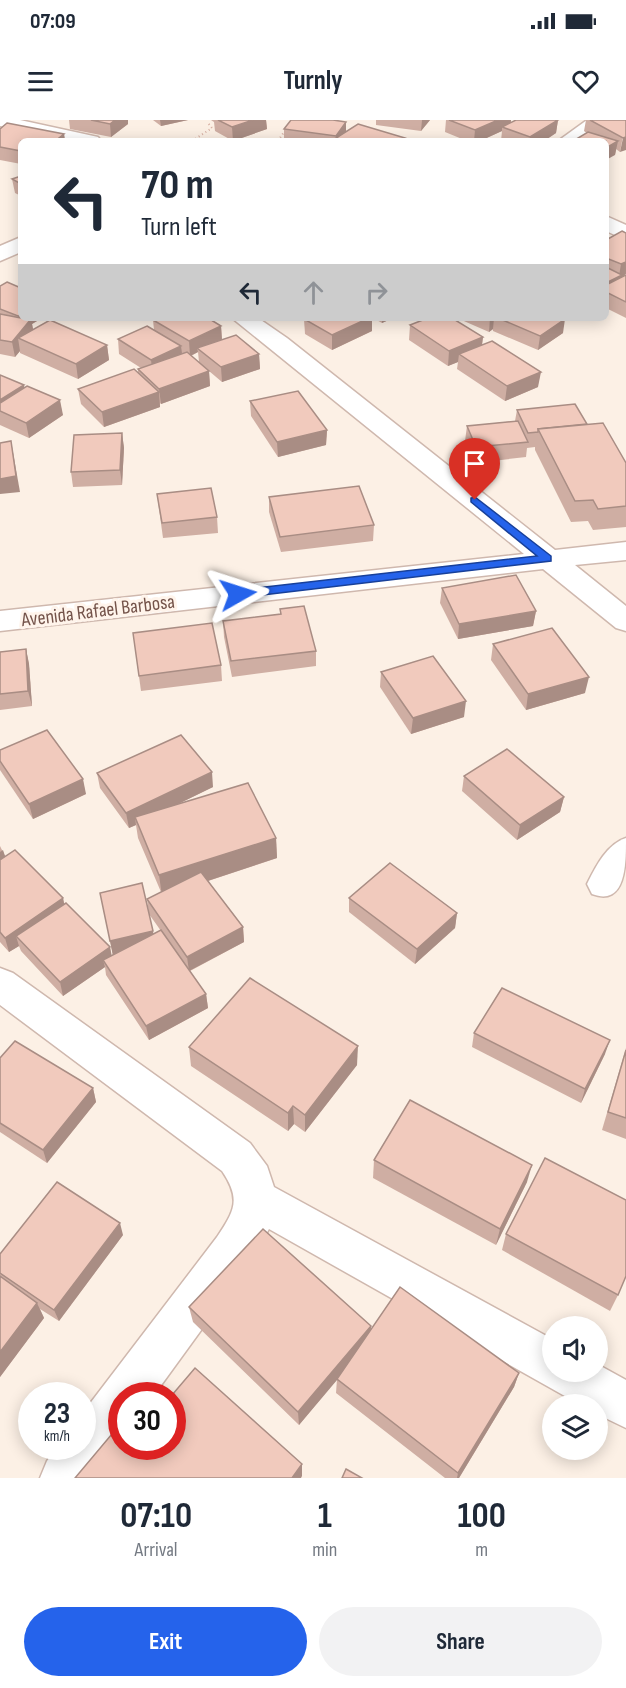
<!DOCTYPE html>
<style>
body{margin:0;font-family:"Sofia Sans Condensed",sans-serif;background:#f2f2f3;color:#1f2937;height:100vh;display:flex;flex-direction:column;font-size:22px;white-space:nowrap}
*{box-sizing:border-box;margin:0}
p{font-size:20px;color:#747a83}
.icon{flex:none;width:33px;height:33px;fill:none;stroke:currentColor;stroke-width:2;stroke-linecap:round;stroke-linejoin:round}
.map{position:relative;height:1358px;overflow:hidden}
.drawer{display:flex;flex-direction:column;background:#fff;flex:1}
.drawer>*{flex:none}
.hud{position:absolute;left:18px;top:18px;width:591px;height:183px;border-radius:9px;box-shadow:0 3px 15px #0003;background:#fff;color:#1f2937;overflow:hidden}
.buttons{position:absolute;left:542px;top:1196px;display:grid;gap:12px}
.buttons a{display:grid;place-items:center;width:66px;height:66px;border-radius:50%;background:#fff;box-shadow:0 3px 15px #0003;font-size:30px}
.speed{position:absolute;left:18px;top:1262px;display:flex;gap:12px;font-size:30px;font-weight:700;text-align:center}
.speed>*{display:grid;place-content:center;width:78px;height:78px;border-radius:50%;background:#fff;box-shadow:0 3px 15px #0003;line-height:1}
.speed small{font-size:15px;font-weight:400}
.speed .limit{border:9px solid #d22;background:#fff;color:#111}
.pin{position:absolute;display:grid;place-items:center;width:51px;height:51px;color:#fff;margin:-62px -26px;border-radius:50% 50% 50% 0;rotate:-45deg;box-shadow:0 0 6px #0007}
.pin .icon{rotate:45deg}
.me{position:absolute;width:66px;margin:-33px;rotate:84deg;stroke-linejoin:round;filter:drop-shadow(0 0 4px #0008)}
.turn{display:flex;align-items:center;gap:21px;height:126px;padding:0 24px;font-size:27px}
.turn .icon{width:78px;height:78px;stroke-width:2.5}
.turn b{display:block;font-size:42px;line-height:51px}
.lanes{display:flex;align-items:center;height:57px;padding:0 24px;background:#0003;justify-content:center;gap:30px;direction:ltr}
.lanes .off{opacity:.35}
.eta{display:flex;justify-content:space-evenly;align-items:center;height:102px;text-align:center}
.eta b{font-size:36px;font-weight:700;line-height:42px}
.primary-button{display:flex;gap:12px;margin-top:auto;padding:12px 24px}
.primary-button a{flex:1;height:69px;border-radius:36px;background:#2563eb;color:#fff;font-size:24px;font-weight:700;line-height:69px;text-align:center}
.primary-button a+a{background:#f2f2f3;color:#1f2937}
.status{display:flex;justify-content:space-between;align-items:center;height:42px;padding:0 30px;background:#fff;direction:ltr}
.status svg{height:16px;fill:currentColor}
header{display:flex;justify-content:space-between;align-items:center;height:78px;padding:0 24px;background:#fff;font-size:27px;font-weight:700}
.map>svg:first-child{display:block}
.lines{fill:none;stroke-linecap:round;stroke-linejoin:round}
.minor-casing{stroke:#cfb8ae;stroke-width:3}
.path{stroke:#d6ada0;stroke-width:2;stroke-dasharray:1 3;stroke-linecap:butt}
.minor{fill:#fff;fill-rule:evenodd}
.wall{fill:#cfaea3;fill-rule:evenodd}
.shaded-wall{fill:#a98d84}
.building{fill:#f1cabd;stroke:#a98d84;stroke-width:1.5}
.route{fill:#2563eb;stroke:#184099;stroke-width:1.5}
.labels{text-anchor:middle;stroke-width:6;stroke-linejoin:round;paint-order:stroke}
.street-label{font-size:20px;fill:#74534a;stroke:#fff4eb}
</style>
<div class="status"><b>07:09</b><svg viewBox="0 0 49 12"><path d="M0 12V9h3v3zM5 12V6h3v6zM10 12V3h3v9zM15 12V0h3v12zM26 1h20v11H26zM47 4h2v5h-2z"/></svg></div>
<header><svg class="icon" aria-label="menu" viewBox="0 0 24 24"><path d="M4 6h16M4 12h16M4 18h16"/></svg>Turnly<svg class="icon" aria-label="heart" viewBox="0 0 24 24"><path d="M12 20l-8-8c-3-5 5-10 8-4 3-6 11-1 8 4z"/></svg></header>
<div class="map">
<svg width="626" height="1358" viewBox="0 0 626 1358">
<rect width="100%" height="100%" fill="#fcf0e5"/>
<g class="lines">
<g class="minor-casing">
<g id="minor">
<path d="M0,0H20L98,17L101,21H67L0,6Z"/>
<path d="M587,0H608L579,21H558Z"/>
<path d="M606,96L626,105V120L606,111Z"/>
<path d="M21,117V132L0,141V126Z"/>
<path d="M232,198H258L287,218L555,430L626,422V440L575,445L626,486V511L616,508L543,449L0,511V491L524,434Z"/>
<path d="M626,718C626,744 626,787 592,774L587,764C596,746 607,724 626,718Z"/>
<path d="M0,848L13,853L250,1023L267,1046L274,1067L552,1219V1251H597V1244L626,1260V1308L597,1294V1284H579L269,1109L247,1147L154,1275H122V1320L93,1358H40L47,1341L58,1326H82V1294L217,1117C235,1090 241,1079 222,1051L0,885Z"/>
</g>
</g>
<g class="path">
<path d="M192,21L212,8L208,3"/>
<path d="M278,21L286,9"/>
</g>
<use href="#minor" class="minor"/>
</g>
<g class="wall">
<path d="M69,0H128V4L111,17L70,9Z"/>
<path d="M153,0H188L161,6Z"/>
<path d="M211,0H266L267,9L233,21L215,11L214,2Z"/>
<path d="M376,0H430L421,11L376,5Z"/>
<path d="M446,0H511V3L558,0L556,13L544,21H501L502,11L480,21H467L445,12Z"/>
<path d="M586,0H626L620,32L616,29L615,35L584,11Z"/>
<path d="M0,9L64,14L65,21H21V44L0,40Z"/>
<path d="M284,9L346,12L347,21H284Z"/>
<path d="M21,56V76L15,73L12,59Z"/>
<path d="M622,111L624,156L626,155V198L606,188V120Z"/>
<path d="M0,166L21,198H42L32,204L33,209L107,225L109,240L78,259L20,233V231L15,237L0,234Z"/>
<path d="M307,198H372V211L332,230L305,214L304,199Z"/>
<path d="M373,198H393L382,203Z"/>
<path d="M457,198H563V213L538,230L493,211V209L489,212Z"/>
<path d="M153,200L221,206L222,219L259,234L260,249L222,262L209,251L210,266L161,284L160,283V287L104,307L81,284L78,269L138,253V249L141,248L119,234L118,219L154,210ZM198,232L199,242L191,236Z"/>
<path d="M410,205L483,217L482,225L538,267L505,281L457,249L458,242L448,246L409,220Z"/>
<path d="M0,255L24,267L63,295L29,318L0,305Z"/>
<path d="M250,281L327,310L326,325L278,337L251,296Z"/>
<path d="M517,290L587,304L626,343V407L593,410L588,401L571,402L535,330V327L527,328L526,337L475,343L465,321L467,306L515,301Z"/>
<path d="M122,313L124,328L122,365L73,367L71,352Z"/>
<path d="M157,374L217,397L218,413L163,418Z"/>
<path d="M269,377L374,405L373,421L281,432L269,392Z"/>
<path d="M442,468L536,491L533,506L458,519L440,483Z"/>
<path d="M280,489L316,531V546L232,557L224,517L223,501L280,494Z"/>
<path d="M133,513L221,545L222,561L141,571Z"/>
<path d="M493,524L585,573L526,590L491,540Z"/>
<path d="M26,529L29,544L32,586L0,590V532Z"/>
<path d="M381,552L464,597L411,614L380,567Z"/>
<path d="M0,630L86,674L33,699L0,650Z"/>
<path d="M97,653L213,667L180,683L276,718L277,738L208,761L243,807L244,822L190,851L206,874L208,888L149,920L106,855L105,847L63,876L21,831L19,826L9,832L0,822V726L5,736L63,778L64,784L110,827L111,836L113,835L100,773L154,814L161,811L149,794L147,779L161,772L138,718L136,705L129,708L100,668Z"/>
<path d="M464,656L564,677L560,692L517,720L462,671Z"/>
<path d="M349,778L457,793L455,808L415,844L349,792Z"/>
<path d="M474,913L605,934L581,983L472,927Z"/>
<path d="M189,927L357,945L305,1012L294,1004L288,1011L191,946Z"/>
<path d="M626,928V1019L602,1010Z"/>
<path d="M0,938L93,968L96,982L47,1043L0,1012Z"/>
<path d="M374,1040L527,1062L496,1125L373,1058Z"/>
<path d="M506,1114L618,1175L610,1191L502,1130Z"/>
<path d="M123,1115L59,1201L40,1189L44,1198L0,1257V1134Z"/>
<path d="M189,1187L371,1206V1210L519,1253L514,1267L459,1358H445L336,1273L337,1259L299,1305L193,1202Z"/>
</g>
<g class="shaded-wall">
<path d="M115,0H128V4L111,17L110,4Z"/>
<path d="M160,0H188L161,6Z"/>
<path d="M253,0H266L267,9L233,21L232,7Z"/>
<path d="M422,0H430L421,11Z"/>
<path d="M498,0H511L510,7H502V11L480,21H474L475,10Z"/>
<path d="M558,0L556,13L544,21H529L530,17Z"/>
<path d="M346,2V15L336,18V21V16Z"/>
<path d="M64,14L65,21H55Z"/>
<path d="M626,17V30L620,32L623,18Z"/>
<path d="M618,21L615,35L606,40V28Z"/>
<path d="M626,142V154L622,157L606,172V163L619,156L621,144Z"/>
<path d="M21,194V198H42L32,204L34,214L18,218L20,231L15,237L12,222L20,211L18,196Z"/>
<path d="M369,198H372V211L332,230V215Z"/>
<path d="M382,198H393L382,203Z"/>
<path d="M490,198H494L493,209L489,212Z"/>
<path d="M565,199L563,213L538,230L540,216Z"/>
<path d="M221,206L222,221L197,228L198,232L190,236L189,221Z"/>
<path d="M483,217L481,232L459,234L458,242L448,246L449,231Z"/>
<path d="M107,225L109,240L78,259L76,244Z"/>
<path d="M181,226L183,241L153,255L151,240Z"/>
<path d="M259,234L260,249L222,262L221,247Z"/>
<path d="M209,251L210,266L161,284L159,269Z"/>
<path d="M541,252L538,267L505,281L507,266Z"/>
<path d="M24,265L26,280L0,291V280Z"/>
<path d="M159,272L160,287L104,307L102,292Z"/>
<path d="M60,280L63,295L29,318L26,303Z"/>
<path d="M327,310L326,325L278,337L277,322Z"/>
<path d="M122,313L124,328L122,365L120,350Z"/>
<path d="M11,321L20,372L0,374V359Z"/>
<path d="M536,491L533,506L458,519L459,504Z"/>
<path d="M26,529L29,544L32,586L28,571Z"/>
<path d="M589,557L585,573L526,590L528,574Z"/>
<path d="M466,581L464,597L411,614L413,598Z"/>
<path d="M212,652L213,667L137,704L135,697L136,705L129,708L126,693Z"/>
<path d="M83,659L86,674L33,699L29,684Z"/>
<path d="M564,677L560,692L517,720L520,705Z"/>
<path d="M276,718L277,738L162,776L159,755Z"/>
<path d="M3,730L8,745L0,749V732Z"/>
<path d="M63,778L66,793L16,816L19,826L9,832L5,818Z"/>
<path d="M457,793L455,808L415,844L417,829Z"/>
<path d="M243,807L244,822L189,851L187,837Z"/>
<path d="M153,811L155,826L113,836L110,821Z"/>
<path d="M110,827L113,842L103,840L105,847L63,876L60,862Z"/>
<path d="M206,874L208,888L149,920L146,906Z"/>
<path d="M610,920L605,934L581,983L585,969Z"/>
<path d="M358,926L357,945L305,1012V995Z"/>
<path d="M93,968L96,982L47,1043L43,1030Z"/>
<path d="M293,986L294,1004L288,1011V993Z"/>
<path d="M532,1045L527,1062L496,1125L500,1109Z"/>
<path d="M120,1103L123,1115L59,1201L54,1190Z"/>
<path d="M37,1183L44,1198L0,1257V1232Z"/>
<path d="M371,1206L370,1221L299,1305L298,1292Z"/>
<path d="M519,1253L514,1267L459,1358H457L458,1353Z"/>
<path d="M302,1344V1356L301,1358H292Z"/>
</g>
<g class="building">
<path d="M91,0H115L110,4Z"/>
<path d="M218,0H253L232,7Z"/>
<path d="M291,0H333L346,2L336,16L284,9Z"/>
<path d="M449,0H498L475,10Z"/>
<path d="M516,0H558L530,17L502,7Z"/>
<path d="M590,0H626V17L623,18Z"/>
<path d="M7,3L64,14L55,21H21V31L0,27V9Z"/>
<path d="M358,4L405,18L400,21H347L336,18Z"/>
<path d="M588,12L618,21L606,28V21H573Z"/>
<path d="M21,56V64L12,59Z"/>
<path d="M622,111L626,113V142L621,144L606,138V120Z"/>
<path d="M606,147L622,155L606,163Z"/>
<path d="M626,155V182L606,172V165Z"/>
<path d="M7,162L21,168V194L18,196L0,189V166Z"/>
<path d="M0,194L21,198L31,199L12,222L0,220Z"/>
<path d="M157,198H208L221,206L189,221L153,200Z"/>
<path d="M307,198H369L332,215L304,199Z"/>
<path d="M428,198H452L483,217L449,231L410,205Z"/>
<path d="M498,198H563L565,199L540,216Z"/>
<path d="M50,200L107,225L76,244L18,218Z"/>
<path d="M147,206L181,226L151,240L118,219Z"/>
<path d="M236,215L259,234L221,247L197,228Z"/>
<path d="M492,221L541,252L507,266L459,234Z"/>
<path d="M187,232L209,251L159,269L138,249Z"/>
<path d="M134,249L159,272L102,292L78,269Z"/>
<path d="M0,255L24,265L0,280Z"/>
<path d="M27,266L60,280L26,303L0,291V283Z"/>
<path d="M298,271L327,310L277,322L250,281Z"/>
<path d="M575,284L587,304L538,309V312L528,313L517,290Z"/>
<path d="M518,301L528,322L476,327L467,306Z"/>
<path d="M603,303L626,343V386L598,389L593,380L575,381L538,309Z"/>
<path d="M122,313L120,350L71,352L74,315Z"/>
<path d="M11,321L16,356L0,359V323Z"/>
<path d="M359,366L374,405L280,417L269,377Z"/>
<path d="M211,368L217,397L162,403L157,374Z"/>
<path d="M516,455L536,491L459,504L442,468Z"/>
<path d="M304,486L316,531L231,541L223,501L281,494L280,489Z"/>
<path d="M212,503L221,545L139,556L133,513Z"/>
<path d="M552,508L589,557L528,574L493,524Z"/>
<path d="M26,529L28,571L0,574V532Z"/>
<path d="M433,536L466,581L413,598L381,552Z"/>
<path d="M47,610L83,659L29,684L0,641V630Z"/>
<path d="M181,615L212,652L126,693L97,653Z"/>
<path d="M507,629L564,677L520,705L464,656Z"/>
<path d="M248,663L276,718L159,755L135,697Z"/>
<path d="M15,730L63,778L5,818L0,812V740Z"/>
<path d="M390,743L457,793L417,829L349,778Z"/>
<path d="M201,752L243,807L187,837L147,779Z"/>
<path d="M142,763L153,811L110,821L100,773Z"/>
<path d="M66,783L110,827L60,862L16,816Z"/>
<path d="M161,810L206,874L146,906L103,840Z"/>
<path d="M250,858L358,926L305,995L293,986L288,993L189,927Z"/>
<path d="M502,868L610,920L585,969L474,913Z"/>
<path d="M15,921L93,968L43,1030L0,1003V938Z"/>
<path d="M626,930V998L608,992Z"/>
<path d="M410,980L532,1045L500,1109L374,1040Z"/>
<path d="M545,1038L626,1080V1156L618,1175L506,1114Z"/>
<path d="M57,1062L120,1103L54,1190L0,1153V1134Z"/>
<path d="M263,1109L371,1206L298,1292L189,1187Z"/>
<path d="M0,1156L37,1183L0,1232Z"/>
<path d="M400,1167L519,1253L458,1353L337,1259Z"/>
<path d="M195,1248L302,1344L292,1358H75L122,1302V1326H172V1275Z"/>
<path d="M149,1269L155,1275H144Z"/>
<path d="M346,1349L362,1358H342Z"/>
</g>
<path class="route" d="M475,377L551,436V441L238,478L232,474L238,470L537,436L471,382V378Z"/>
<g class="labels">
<g class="street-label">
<text transform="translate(98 490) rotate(-7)" y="7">Avenida Rafael Barbosa</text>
</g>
</g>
</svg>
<div class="buttons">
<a><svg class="icon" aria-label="sound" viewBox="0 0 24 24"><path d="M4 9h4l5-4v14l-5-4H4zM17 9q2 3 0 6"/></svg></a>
<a><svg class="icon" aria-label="layers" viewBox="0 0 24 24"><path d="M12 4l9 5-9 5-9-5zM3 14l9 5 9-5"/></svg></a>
</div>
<div class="speed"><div>23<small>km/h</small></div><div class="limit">30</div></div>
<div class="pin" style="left:475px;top:380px;background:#d93025"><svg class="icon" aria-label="arrive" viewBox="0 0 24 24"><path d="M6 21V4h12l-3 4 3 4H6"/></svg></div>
<svg class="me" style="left:238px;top:474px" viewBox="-20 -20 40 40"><path d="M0-17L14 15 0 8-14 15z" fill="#2563eb" stroke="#fff" stroke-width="4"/></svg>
<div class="hud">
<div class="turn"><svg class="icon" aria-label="left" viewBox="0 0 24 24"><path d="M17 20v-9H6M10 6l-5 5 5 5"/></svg><div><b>70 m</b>Turn left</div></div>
<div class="lanes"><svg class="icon" aria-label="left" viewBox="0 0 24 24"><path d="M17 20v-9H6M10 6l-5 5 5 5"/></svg><svg class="icon off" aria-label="ahead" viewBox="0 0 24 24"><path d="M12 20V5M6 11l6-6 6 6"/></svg><svg class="icon off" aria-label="right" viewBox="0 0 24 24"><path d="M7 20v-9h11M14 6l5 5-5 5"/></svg></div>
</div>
</div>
<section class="drawer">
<div class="eta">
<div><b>07:10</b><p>Arrival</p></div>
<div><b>1</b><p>min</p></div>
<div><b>100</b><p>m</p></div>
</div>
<div class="primary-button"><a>Exit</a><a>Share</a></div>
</section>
